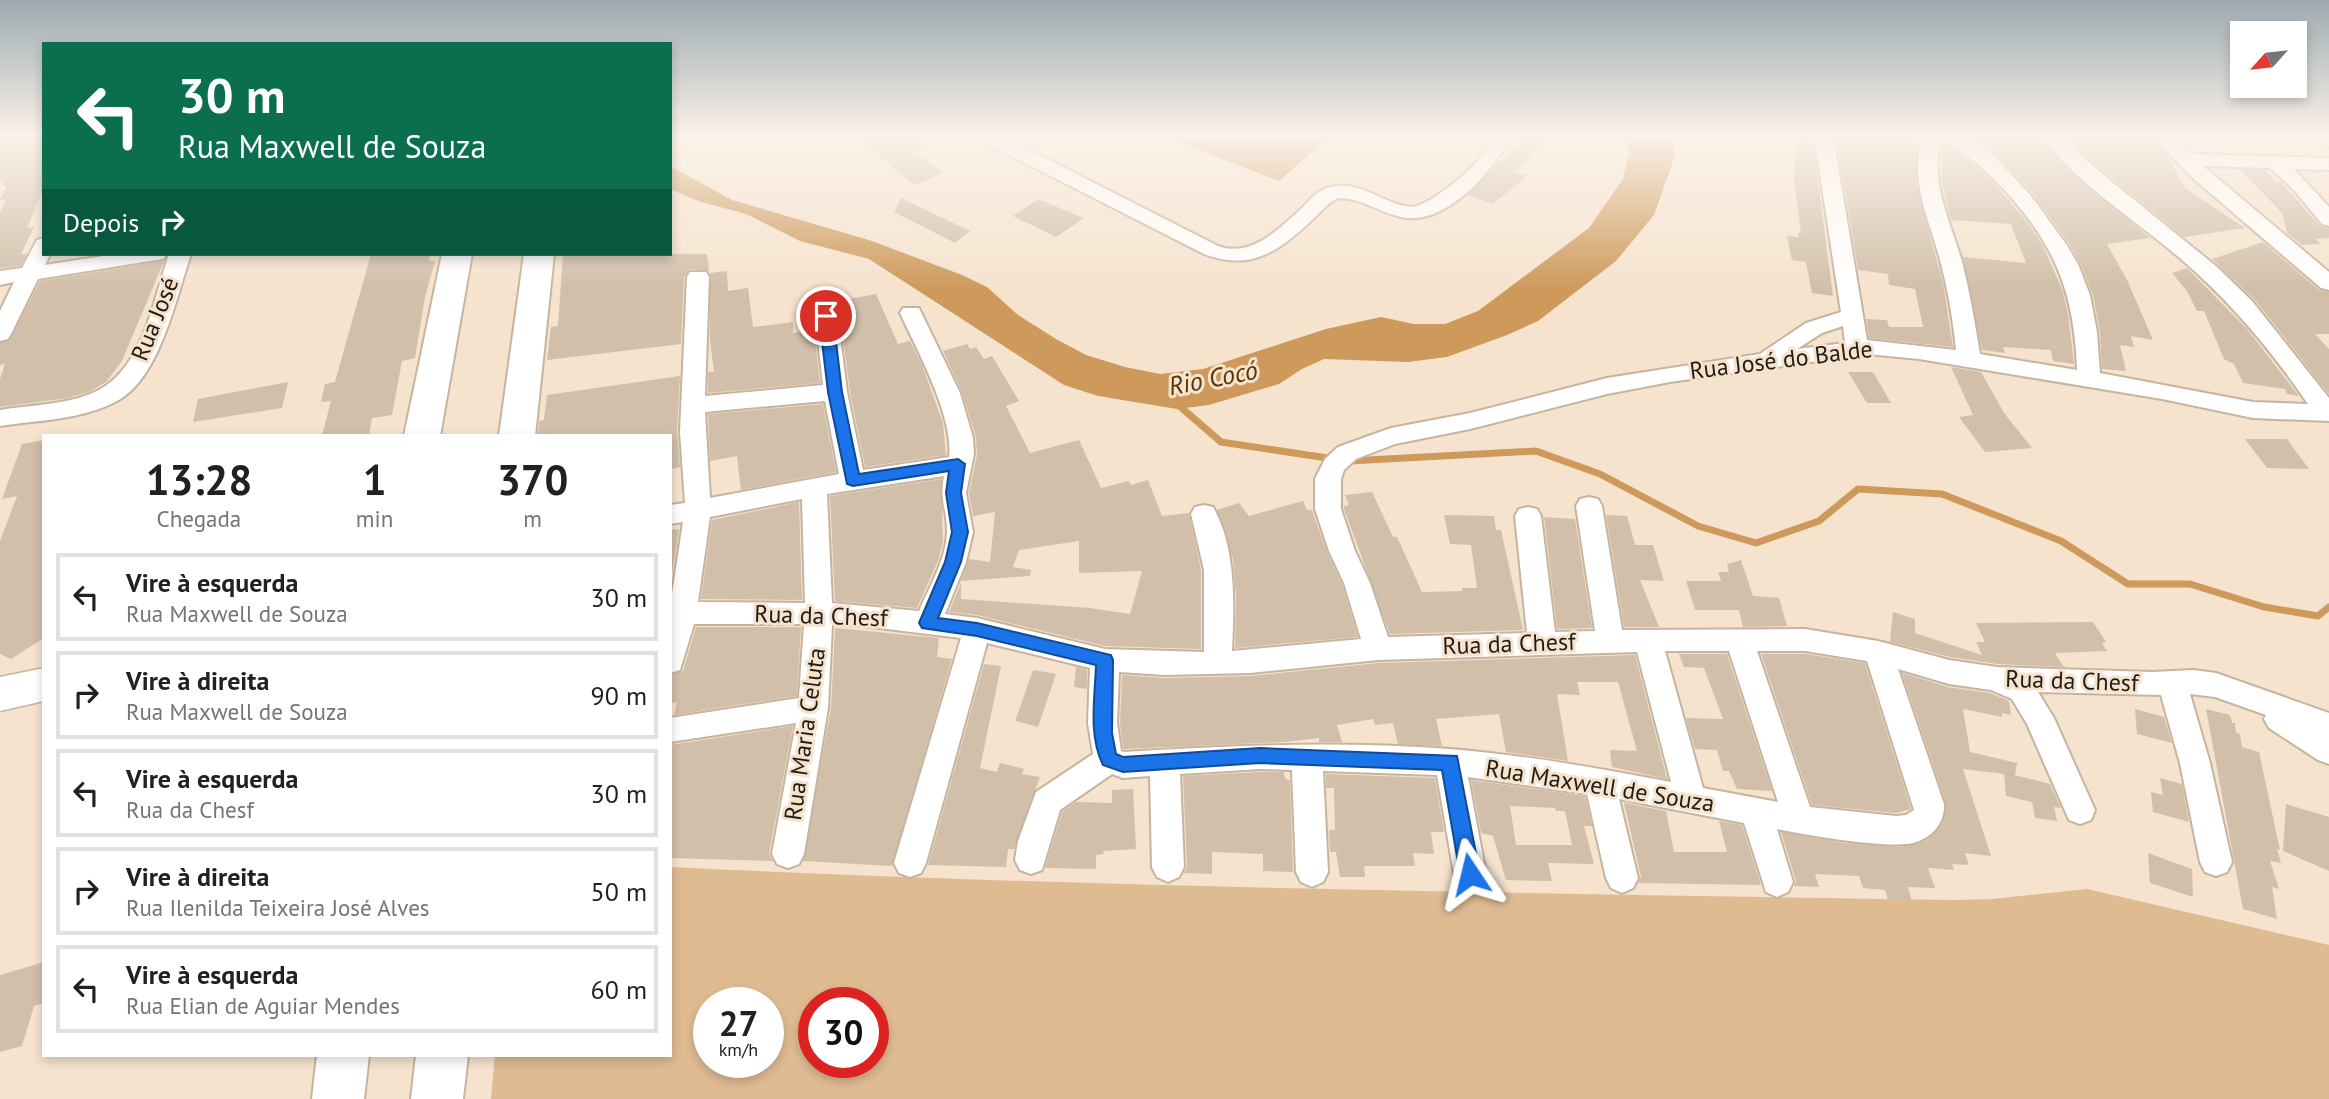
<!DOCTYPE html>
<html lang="pt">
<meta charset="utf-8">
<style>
body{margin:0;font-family:"PT Sans",sans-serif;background:#f2f2f2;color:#202124;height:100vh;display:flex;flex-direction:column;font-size:26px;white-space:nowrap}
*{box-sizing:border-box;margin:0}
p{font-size:23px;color:#757577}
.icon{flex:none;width:38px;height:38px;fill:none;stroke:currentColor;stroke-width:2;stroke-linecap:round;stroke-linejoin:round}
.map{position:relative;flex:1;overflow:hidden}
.details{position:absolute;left:42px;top:434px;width:630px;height:623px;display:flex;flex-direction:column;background:#fff;border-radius:0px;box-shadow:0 4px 10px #0003}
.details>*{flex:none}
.guide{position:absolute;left:42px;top:42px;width:630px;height:214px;border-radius:0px;box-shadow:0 4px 10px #0003;background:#0b6e4f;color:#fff;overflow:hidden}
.needle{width:46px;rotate:243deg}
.controls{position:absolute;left:2230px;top:21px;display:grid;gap:14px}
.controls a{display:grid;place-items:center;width:77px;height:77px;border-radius:0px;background:#fff;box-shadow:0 4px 10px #0003;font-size:35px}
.speed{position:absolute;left:693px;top:987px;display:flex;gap:14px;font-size:35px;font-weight:700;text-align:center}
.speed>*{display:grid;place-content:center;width:91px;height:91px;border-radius:50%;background:#fff;box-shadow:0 4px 10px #0003;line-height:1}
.speed small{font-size:18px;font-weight:400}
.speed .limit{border:10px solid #d22;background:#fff;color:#111}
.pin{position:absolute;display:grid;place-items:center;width:60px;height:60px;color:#fff;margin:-30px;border:4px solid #fff;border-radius:50%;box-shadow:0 2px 7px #0007}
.me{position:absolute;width:77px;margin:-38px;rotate:350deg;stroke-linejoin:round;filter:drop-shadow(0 0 5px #0008)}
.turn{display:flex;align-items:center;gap:24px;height:147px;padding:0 21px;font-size:32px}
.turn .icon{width:91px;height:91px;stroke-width:2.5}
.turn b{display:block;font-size:49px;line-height:60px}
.then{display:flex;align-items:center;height:66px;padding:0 21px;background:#0003;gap:14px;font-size:26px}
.eta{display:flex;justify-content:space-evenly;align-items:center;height:119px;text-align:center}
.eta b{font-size:42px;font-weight:800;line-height:49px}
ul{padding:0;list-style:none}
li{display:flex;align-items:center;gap:21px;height:88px;margin:0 14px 10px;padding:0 7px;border:4px solid #e0e0e0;border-radius:0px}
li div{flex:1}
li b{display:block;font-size:26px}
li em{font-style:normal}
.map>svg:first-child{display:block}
.green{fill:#dfbb92;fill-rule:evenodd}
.water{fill:#cd9a5c}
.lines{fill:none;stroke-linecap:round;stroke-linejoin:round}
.stream{stroke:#cd9a5c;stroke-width:7}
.building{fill:#d1bfaa;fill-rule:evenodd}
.street-casing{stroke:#c7b4a0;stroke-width:4}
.secondary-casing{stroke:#c7b4a0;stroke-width:3}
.primary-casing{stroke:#c7b4a0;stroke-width:4}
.street{fill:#fff;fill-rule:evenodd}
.secondary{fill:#fff;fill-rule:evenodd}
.primary{fill:#fff;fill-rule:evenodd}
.route{fill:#1a73e8;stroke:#114b97;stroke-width:2}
.labels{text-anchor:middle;stroke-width:6;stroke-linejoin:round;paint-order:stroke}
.street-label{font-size:24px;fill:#231c15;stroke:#f6e3ce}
.water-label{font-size:26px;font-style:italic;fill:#593702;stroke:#f6e3ce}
</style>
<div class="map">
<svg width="2329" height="1099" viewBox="0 0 2329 1099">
<rect width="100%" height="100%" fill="#f6e3ce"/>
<path class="green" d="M670,867C1098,888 1526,893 1955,900L1992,899L2087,889L2329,945V1099H491L495,1055H670ZM709,1003H768V1062H709ZM814,1003H873V1062H814Z"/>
<g class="water">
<path d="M1160,135H1331L1279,181Z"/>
<path d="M1626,135H1672L1675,156L1654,215L1616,261L1538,321L1507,335L1447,357L1408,362L1324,359L1302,369L1279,384L1209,405L1177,409L1098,396L1064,385L869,259L800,241L746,214L698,201L670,189V166L732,200L872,241L962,275L987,287L1018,315L1056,339L1086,355L1125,367L1160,374L1203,369L1326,329L1381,317L1414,324H1445L1478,311L1589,228L1623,179L1629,154Z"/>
</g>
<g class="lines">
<g class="stream">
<path d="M1176,403L1221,442L1334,459"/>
<path d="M1349,461L1536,451L1600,474L1698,526L1756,543L1819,521L1858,489L1942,494L2061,541L2128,584H2190L2264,607L2318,616L2329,607"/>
</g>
</g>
<g class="building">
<path d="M29,135H44V187L27,228L34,227L21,254H27L20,266L0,268V213L6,199L0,200L7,185H2L4,180L0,181V140Z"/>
<path d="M853,135H909L926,148L915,152L943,173L915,185Z"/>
<path d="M1531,135H1543L1546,138L1515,172L1527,176L1493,204L1468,195L1494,167Z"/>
<path d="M1836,135H1884L1909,139L1910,143L1918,144L1916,183L1943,283L1953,347L1869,338L1866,319L1887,320L1889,327H1923L1915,289L1889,285L1888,274L1858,270Z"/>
<path d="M1971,135H1989L1990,138L2005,140L2039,138L2086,186L2154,241L2149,238L2107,244L2128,282L2153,340L2131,336L2134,347L2120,345L2126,371L2102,369L2100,332L2093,295L2080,263L2068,242L2034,195L1999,157Z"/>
<path d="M2149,135L2166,154L2185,188L2245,228L2184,237L2102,170L2065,136Z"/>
<path d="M1795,140L1813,143L1833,296L1812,293L1806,262L1792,260L1787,236L1799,237L1798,233H1801L1794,178Z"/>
<path d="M1943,142L1949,143L1991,180L2028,223L2042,244L2062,289L2068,314L2074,364L2053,361L2051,350L2003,347L2005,353L1982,350L1963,257L2026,263L2011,224L1951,220L1942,183Z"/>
<path d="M2241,170H2265L2276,182H2281L2320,226L2329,228V238L2316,239L2321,244L2302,245L2287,233L2282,213Z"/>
<path d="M901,198L970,231L955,243L894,212Z"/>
<path d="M1038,199L1084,218L1056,237L1013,216Z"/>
<path d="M2263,242L2319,290L2329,292V334H2315L2329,349V394L2254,299L2212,259Z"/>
<path d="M371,254H430L429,261H435L425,297L415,358L402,361L392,415L372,418L369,436H322L331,401L321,402L325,384L335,382Z"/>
<path d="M563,254H707L709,271L690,269L684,277L681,344L547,360L551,327L558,326Z"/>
<path d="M164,261L122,361L106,382L89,392L68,398L0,407V379L5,364L0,365V343L10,340L40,281Z"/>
<path d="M2187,268L2247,329L2299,396L2287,394L2285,389L2243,383L2234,364L2224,359L2204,311H2197L2187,291L2172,273Z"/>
<path d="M727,271L728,291L748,288L753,327L793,322V333L814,330L820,383L708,393V372H714L710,340V273Z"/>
<path d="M876,294L898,344L910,341L922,365L943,423L946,455L865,467L850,392L838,301Z"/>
<path d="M967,344L970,349L976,347L984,359L992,356L1019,401L1006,406L1030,453L1079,440L1101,488L1129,481L1131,485L1148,480L1162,516L1189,513L1201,570V649L1105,646L977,615L949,612L961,583V599L1090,608L1130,614L1142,571L1079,573V541L1019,550L1013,567L1031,570L1030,576L961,581L969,559L990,562L995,512L973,516L969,493L977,455L976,438L962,392L943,351Z"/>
<path d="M1951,367L1981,372L2004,413L2032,448L1985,452L1959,417L1973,415Z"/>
<path d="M1848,372H1873L1891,403H1867Z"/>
<path d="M680,376L677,432L680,467L670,469V436H538L539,421L544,420L547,395Z"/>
<path d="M288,382L282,408L193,422L198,399Z"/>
<path d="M823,404L836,472L741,490L737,456L710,461L708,414Z"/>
<path d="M2245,439H2287L2309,469L2267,468Z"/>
<path d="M44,440V638L11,659L0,654V541L17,496L2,499L22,444Z"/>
<path d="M941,479L943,542L938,561L917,608L835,601L830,496Z"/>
<path d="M1372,492L1393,537H1397L1422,592L1462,591V588H1477L1471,545L1450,544L1444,515L1494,516L1496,530H1501L1523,630L1390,634L1344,509V506L1349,505L1345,495Z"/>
<path d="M1303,501L1307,510H1312L1327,552L1342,584L1358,637L1235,648L1236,596L1233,559L1217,510L1239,503L1249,516Z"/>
<path d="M799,502L802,600L701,599L712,520Z"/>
<path d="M1606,515L1627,516L1635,545H1653L1664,581L1640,580L1659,627H1624Z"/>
<path d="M1544,517L1575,519L1592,628L1557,629Z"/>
<path d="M679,529L670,588V530Z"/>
<path d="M1741,560L1753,596L1779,598L1787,626L1743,627L1739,610H1695L1686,581H1721L1718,572H1729L1727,564Z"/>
<path d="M1893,612L1915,619V633L1982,655L1976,642H1985L1976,623L2093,622L2106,642L2102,643L2107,651L2055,653L2064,667L1997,664L1950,657L1890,642Z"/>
<path d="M696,627H801L797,696L674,715L677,702L672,703L670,675L683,671Z"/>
<path d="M835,628L939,638L937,657L952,659L892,866L803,861L831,708Z"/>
<path d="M1679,654H1727L1772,791L1737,789L1729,771H1723L1717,750L1695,749L1686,718L1723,719L1704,668L1684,667Z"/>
<path d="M1761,654H1805L1865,663L1911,809L1896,813L1812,805Z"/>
<path d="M1635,655L1667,779L1612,767L1610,750L1637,751L1618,682H1577L1580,695L1557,694L1568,761L1506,752L1499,714L1436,719L1442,746L1398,744L1393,723L1375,725L1373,719L1337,725L1342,742H1319V738L1285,742L1123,749L1120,723L1122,675L1165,678L1250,676L1378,663Z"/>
<path d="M984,664L1001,666L980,768L997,772L1000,763L1024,769L1022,774L1040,777L1014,849H1008L1006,867L928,865Z"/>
<path d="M1076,667L1087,670V689L1074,687Z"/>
<path d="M1033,670L1056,674L1038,727L1015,721Z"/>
<path d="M1902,673L1948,687L1990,693L2009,701L2011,715L2002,713V717L1963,709L1970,752L2017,763L2015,775L2050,784L2061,808L2054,807L2057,821L2035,818L2032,802L2006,796L2004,774L1963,769L1991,856L1965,853L1969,865L1952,864L1954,870L1928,868L1935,888L1908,887L1912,901L1888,900L1885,890L1863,888L1859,876L1815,874L1819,887L1794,886L1796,881L1781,832L1845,843L1901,847L1927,840L1942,824L1946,803Z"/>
<path d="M2135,709L2164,717L2172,743L2137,734Z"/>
<path d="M2206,709L2230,715L2232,723H2235L2236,733L2240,734L2242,747L2259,752L2280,850L2277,849L2281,863L2270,861L2279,889L2272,887L2277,919L2243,909Z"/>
<path d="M793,726L769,854L773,861L670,858V745Z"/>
<path d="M1260,772H1284L1285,779L1290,780L1293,872L1263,871V854L1212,852V874L1184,873L1187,867L1183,776Z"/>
<path d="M1326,774L1435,778L1444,832H1431L1434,854L1413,853L1415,866H1364L1365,877H1340L1336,852H1330L1329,830H1335L1334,788H1326Z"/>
<path d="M2160,778L2182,784L2189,822L2153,812L2151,792L2163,795Z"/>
<path d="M1471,780L1585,796L1592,826H1584L1594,864L1548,863L1552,881L1506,880L1493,836L1481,833ZM1510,806L1555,808L1556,811H1565L1572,845H1516Z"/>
<path d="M1133,789L1136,849L1103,851L1104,854L1096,855V869L1045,868L1062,812L1076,802L1112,803V790Z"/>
<path d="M1624,803L1666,811L1674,852H1727L1719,821L1742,825L1761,885L1638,883L1641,877Z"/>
<path d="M2286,804L2329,817V871L2283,851Z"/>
<path d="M2148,853L2192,869L2193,897L2150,883Z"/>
<path d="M44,962V1003L34,1006L22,1046L0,1052V975Z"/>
</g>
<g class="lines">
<g class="street-casing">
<g id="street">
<path d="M976,135H1000L1218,246C1251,258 1279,229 1302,208C1308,202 1314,194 1322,190C1355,175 1379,203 1410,207C1427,208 1469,172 1480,158C1485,151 1489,143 1493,135H1512C1494,170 1446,227 1401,217C1379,212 1361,198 1339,198C1329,201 1322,211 1314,218C1280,251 1251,272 1204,254L978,139Z"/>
<path d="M1814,135H1833L1867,340L1956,350C1953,320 1948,290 1940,260C1929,217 1908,180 1923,135H1942C1928,180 1950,219 1962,262C1970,293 1975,323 1980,354L2077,370C2074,286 2052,238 1993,178C1979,164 1958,151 1946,135H1967L1997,159L2032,197L2066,244L2078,264L2090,295L2097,332L2100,373L2253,402L2308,404C2271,350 2231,302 2181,259C2137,221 2073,181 2040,135H2060L2100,172L2217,267L2252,301L2329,398V421L2253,418L2162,399L1919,359L1867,354L1670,382L1607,394L1470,429L1395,444L1356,459L1344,470L1341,479V509L1355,551L1370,583L1388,637L1527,633L1515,516L1519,509L1528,507L1537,509L1541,516L1555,632L1595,631L1576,506L1580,499L1589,497L1598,499L1602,506L1622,630L1805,629L1878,641L1949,660L1997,667L2152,672L2194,670L2216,673L2329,713V764L2318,760L2269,728L2264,719L2266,715L2215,697L2190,694L2210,763L2232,862L2227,872L2216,876L2205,872L2200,862L2180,763L2161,695L2038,692L2054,718L2095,810L2091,820L2080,824L2069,820L2027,724L2012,699L1991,690L1949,684L1898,669L1944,804C1945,823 1932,838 1913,843C1887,849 1805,835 1777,829L1793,882L1788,892L1777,897L1766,892L1744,823L1619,799L1638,878L1633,888L1622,893L1611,888L1606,878L1587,794L1468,777L1486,874L1481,884L1470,889L1459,884L1454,874L1437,775L1323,771L1328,872L1323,882L1312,887L1301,882L1296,872L1292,770L1260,769L1180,774L1184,867L1179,877L1168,882L1157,877L1152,867L1150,776L1123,778L1112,774L1060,810L1042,870L1031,874L1020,870L1015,860L1018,841L1036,792L1093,754L1088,723L1090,668L987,643L926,863L921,873L910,877L899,873L894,863L961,638L854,625H832L828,708L804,854L799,864L788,868L777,864L772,854L796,723L670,742V718L799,698L804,624H694L680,670L670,673V607L683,522L670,524V505L685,503L680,432L687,277L690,272H706L709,277L705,396L823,385L813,296L816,291H832L835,296L847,392L863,470L949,457C954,417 917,350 900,313L903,308H919L960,393L973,438L974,454L966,493L973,532L966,562L945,614L977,618L1105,649L1204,652V570L1191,514L1195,507L1204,505L1213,507C1237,549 1234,605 1232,651L1361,639L1344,583L1329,551L1315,509V479L1325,459L1338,447L1391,428L1470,413L1607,378L1760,354L1806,323L1841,312ZM1843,326L1845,343L1797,349L1822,333ZM825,401L839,474L710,498L705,412ZM944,476C939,500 947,509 947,531C947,558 929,587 919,611L832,603L827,494ZM802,499L805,603L698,602L710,517ZM1665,651H1729L1778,802L1703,788ZM1757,651H1805L1867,661L1914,810L1906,815L1896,816L1810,807ZM1637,652L1671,782C1598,768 1524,755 1450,749C1341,741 1233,745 1124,752L1121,751L1117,723L1119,672L1165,675L1250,673L1378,660Z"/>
<path d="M2152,135H2172L2191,154L2329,158V170L2294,169L2329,207V226L2322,224L2293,189L2270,168L2203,166L2329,272V290L2321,288L2195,180Z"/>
<path d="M2314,135H2329V147L2322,145Z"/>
<path d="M44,238V254H50L45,265L116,254H167L163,259L156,260L38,279L11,334L8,339L0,341V311L14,282L0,285V271L22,268L37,240Z"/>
<path d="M169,254H191C176,298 160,378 117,401C82,420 38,420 0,426V410C30,405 62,405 90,394C142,375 153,301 169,254Z"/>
</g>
</g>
<g class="secondary-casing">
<path id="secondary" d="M44,668V701L0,711V677Z"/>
</g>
<g class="primary-casing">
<g id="primary">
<path d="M442,254H472L440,436H404Z"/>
<path d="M524,254H554L535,436H499Z"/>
<path d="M317,1055H369L364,1099H312Z"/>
<path d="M416,1055H468L463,1099H411Z"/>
</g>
</g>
<use href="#street" class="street"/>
<use href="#secondary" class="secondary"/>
<use href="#primary" class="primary"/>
</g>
<linearGradient id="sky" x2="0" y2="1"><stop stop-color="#9daab0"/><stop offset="0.47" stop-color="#fbf2e9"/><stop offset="1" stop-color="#fbf2e9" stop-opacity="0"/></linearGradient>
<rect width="2329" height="289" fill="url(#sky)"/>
<path class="route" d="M826,311L833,316L842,392L859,474L958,459L965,464L961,493L968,532L961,562L938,618L977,623L1111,655L1113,660L1112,733L1116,754L1123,757L1260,748L1457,756L1480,874L1477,881L1470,883L1463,881L1460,874L1442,770L1260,763L1123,772L1103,765C1088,735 1095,697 1096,665L977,636L922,628L919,623L945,562L952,532L946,493L949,471L853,486L847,484L828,392L819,316Z"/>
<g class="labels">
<g class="street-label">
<text transform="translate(155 319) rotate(-68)" y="8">Rua José</text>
<text transform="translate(1781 360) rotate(-7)" y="8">Rua José do Balde</text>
<text transform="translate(821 616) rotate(2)" y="8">Rua da Chesf</text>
<text transform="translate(1509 644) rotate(-2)" y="8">Rua da Chesf</text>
<text transform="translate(2072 681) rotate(2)" y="8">Rua da Chesf</text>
<text transform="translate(805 734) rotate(-82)" y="8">Rua Maria Celuta</text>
<text transform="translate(1600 786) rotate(9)" y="8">Rua Maxwell de Souza</text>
</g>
<g class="water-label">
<text transform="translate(1213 378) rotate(-11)" y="9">Rio Cocó</text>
</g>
</g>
</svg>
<div class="controls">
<a><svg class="needle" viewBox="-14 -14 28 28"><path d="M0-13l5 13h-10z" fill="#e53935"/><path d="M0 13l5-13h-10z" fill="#757577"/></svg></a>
</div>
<div class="speed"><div>27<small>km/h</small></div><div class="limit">30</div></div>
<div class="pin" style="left:826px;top:316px;background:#d93025"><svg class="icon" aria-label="arrive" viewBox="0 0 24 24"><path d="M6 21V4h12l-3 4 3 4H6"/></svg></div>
<svg class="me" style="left:1470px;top:874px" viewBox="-20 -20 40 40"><path d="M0-17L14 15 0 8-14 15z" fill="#1a73e8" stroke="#fff" stroke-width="4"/></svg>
<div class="guide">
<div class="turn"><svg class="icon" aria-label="left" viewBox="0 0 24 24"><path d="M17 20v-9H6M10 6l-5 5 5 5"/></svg><div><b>30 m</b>Rua Maxwell de Souza</div></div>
<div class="then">Depois<svg class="icon" aria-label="right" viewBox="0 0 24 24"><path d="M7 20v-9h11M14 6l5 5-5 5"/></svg></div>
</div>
<section class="details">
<div class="eta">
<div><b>13:28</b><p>Chegada</p></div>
<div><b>1</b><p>min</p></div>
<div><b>370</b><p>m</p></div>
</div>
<ul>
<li><svg class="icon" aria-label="left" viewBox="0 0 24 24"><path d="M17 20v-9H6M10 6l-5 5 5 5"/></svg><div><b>Vire à esquerda</b><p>Rua Maxwell de Souza</p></div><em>30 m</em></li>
<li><svg class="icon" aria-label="right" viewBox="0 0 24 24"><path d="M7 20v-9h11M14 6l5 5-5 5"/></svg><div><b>Vire à direita</b><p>Rua Maxwell de Souza</p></div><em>90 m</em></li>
<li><svg class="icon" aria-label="left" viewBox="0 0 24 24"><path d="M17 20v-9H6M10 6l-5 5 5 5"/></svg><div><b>Vire à esquerda</b><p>Rua da Chesf</p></div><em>30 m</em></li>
<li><svg class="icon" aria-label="right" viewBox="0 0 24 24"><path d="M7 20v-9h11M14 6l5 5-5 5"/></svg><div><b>Vire à direita</b><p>Rua Ilenilda Teixeira José Alves</p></div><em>50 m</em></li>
<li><svg class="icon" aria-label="left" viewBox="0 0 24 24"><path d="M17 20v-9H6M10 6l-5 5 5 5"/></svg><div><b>Vire à esquerda</b><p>Rua Elian de Aguiar Mendes</p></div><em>60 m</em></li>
</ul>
</section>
</div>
